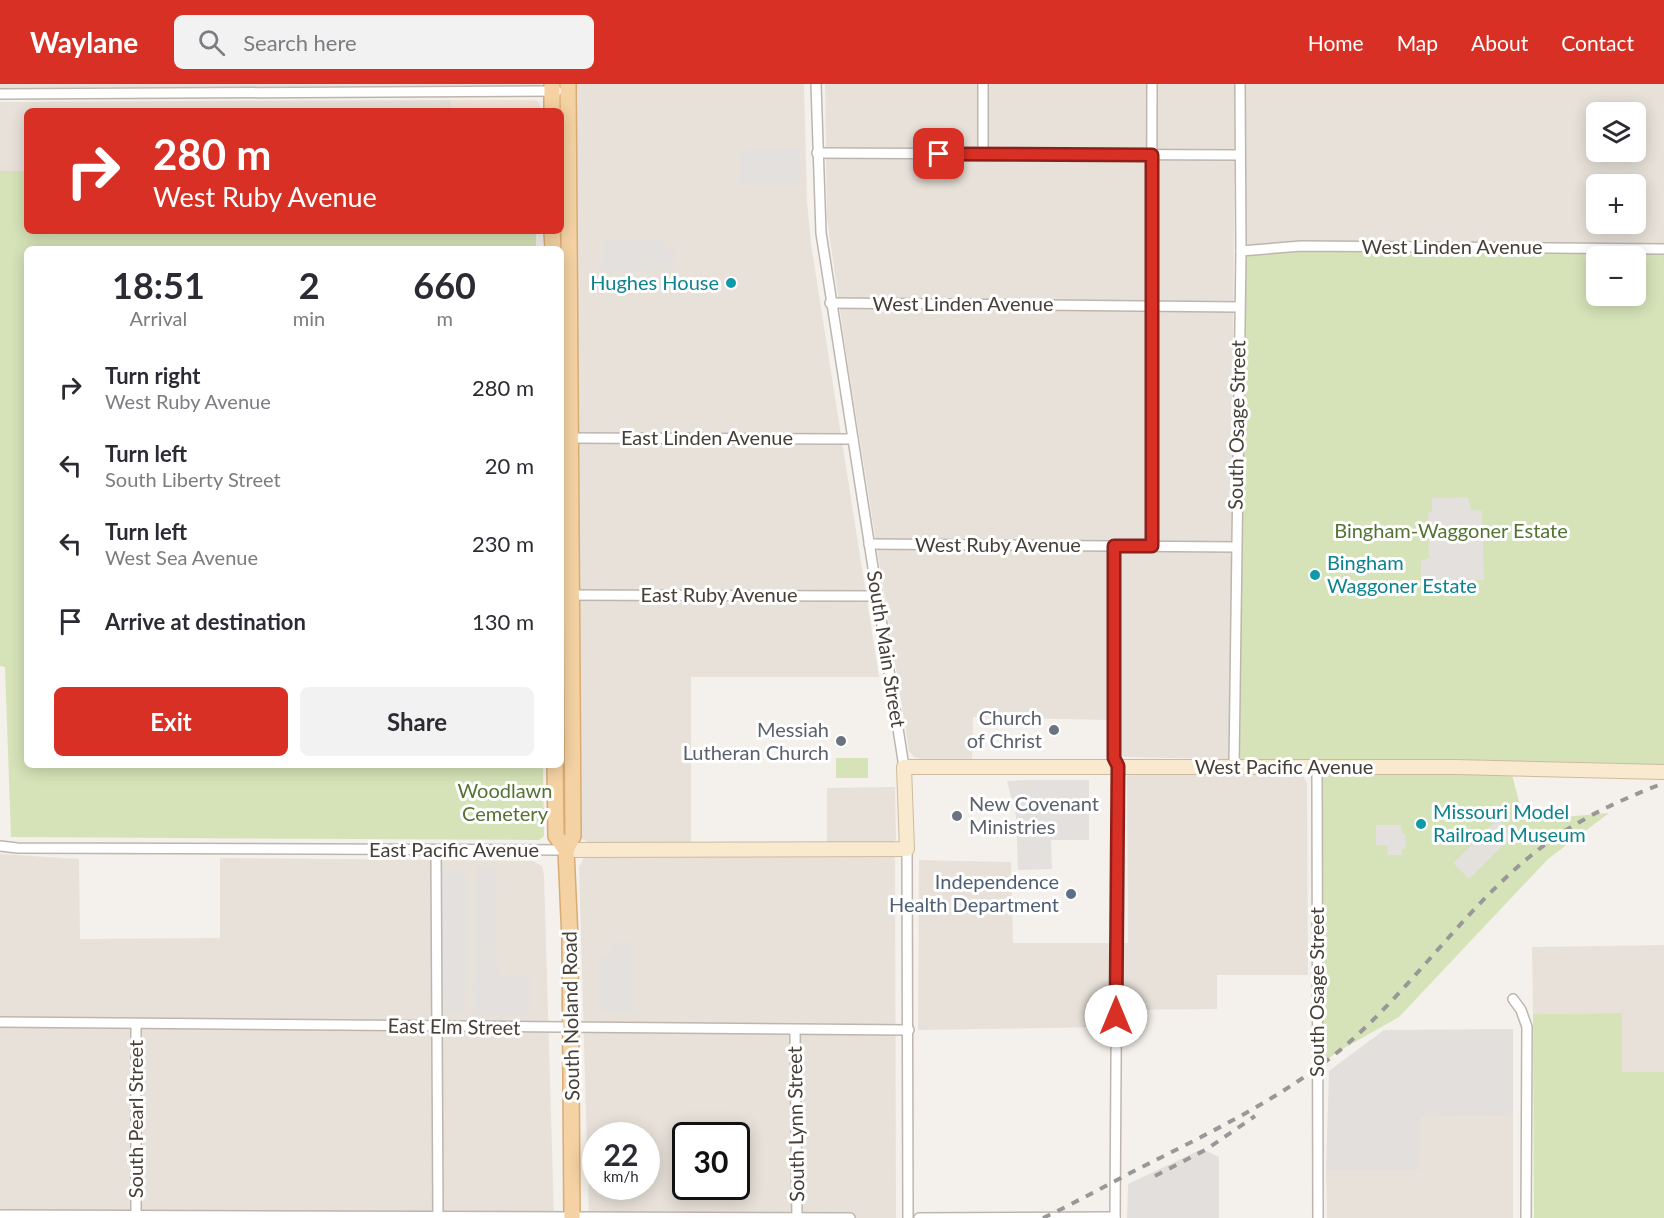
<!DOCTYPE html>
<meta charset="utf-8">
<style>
body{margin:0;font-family:Lato,sans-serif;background:#f2f2f3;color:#2b2b33;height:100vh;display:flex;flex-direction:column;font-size:22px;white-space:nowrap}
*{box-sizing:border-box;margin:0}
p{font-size:20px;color:#7c7c81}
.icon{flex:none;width:33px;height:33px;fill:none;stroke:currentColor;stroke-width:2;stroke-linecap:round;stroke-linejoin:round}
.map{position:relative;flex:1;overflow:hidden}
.panel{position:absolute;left:24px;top:162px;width:540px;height:522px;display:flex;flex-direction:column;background:#fff;border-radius:9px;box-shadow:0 3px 15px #0003}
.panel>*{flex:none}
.banner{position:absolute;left:24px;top:24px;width:540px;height:126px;border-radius:9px;box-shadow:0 3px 15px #0003;background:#d93025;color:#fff;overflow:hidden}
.buttons{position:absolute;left:1586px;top:18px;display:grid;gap:12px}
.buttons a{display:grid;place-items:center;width:60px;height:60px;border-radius:9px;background:#fff;box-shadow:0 3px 15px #0003;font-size:30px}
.speed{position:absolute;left:582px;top:1038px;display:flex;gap:12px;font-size:30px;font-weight:700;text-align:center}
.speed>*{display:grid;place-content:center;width:78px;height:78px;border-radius:50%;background:#fff;box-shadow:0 3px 15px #0003;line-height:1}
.speed small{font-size:15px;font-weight:400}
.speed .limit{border:3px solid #111;border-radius:9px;background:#fff;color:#111}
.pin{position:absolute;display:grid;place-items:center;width:51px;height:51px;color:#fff;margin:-26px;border-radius:12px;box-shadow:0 3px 9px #0006}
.me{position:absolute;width:66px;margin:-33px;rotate:0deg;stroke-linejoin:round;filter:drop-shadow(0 0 4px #0008)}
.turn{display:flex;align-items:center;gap:21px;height:126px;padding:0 30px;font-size:27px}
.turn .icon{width:78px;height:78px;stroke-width:2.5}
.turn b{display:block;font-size:42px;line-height:51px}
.eta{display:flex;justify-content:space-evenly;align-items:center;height:102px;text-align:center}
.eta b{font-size:36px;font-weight:700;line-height:42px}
.button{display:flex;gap:12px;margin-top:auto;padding:12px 30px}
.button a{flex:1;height:69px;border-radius:9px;background:#d93025;color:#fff;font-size:24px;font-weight:700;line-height:69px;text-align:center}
.button a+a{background:#f2f2f3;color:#2b2b33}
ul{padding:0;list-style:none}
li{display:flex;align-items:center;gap:18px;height:78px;padding:0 30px}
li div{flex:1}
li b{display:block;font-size:22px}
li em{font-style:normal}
header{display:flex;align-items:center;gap:36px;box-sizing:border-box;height:84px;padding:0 30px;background:#d93025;color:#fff}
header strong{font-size:28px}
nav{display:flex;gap:33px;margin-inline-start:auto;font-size:21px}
.search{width:420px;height:54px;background:#f2f2f3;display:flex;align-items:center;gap:15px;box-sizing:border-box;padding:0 21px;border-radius:9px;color:#7c7c81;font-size:22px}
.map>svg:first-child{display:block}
.residential{fill:#e7e1d9;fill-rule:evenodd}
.commercial{fill:#f3e4d8}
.industrial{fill:#e3dfdc}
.green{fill:#d6e3b8;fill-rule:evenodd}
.parking{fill:#e3e0de}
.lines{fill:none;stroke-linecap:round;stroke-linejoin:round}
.street-casing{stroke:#beb6ae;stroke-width:12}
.secondary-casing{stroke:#cebb9f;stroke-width:16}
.primary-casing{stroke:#d8ac74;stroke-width:18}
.street{stroke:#fff;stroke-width:9}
.secondary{stroke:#f9e9cf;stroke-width:14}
.primary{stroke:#f4d2a3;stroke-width:15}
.rail{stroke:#989898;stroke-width:4;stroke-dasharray:8 8;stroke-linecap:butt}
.route-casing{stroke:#8d1f18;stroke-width:15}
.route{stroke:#d93025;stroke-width:10}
.culture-dot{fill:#0f9aa8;stroke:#fff;stroke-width:2}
.worship-dot{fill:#6b7280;stroke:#fff;stroke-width:2}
.service-dot{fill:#5c6f8a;stroke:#fff;stroke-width:2}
.labels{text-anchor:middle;stroke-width:6;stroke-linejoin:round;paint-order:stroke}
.street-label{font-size:20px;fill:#474039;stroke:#fff}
.culture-label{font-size:20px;fill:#0d838f;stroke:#fff;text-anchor:start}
.park-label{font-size:20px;fill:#547332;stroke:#fff}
.worship-label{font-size:20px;fill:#5b616d;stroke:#fff;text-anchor:end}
.service-label{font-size:20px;fill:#4e5e75;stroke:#fff;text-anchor:end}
</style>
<header>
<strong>Waylane</strong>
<div class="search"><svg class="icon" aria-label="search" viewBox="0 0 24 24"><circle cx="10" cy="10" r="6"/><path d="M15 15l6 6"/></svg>Search here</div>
<nav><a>Home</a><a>Map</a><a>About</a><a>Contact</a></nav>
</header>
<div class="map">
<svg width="1664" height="1134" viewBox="0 0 1664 1134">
<rect width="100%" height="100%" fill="#f4f0eb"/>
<g class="residential">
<path d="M0,0H542L537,2L0,4Z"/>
<path d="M576,0H804L807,118L811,160L879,593H691V759H590L582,755L578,748Z"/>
<path d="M825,0H1235L1230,675L1123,673L1119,668V637L1107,636L973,633L972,676L921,675L914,673L909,667L846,268L827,134Z"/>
<path d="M1242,0H1664V162L1302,157L1252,162L1244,159ZM1596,28H1635V68H1596ZM1596,100H1635V140H1596Z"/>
<path d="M451,16V27H27V87H0V18Z"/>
<path d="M1132,688L1295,689L1303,692L1307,699V711L1308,891H1217V925L1129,926L1106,943L918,946L919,776L1011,778L1013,859H1128L1127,693Z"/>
<path d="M895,703L896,756L890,759L827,760V704Z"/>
<path d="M0,770L79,775L80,855L220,854V774L533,777L542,782L544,791L554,1134H0Z"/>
<path d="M586,770L890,771L895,774L896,1134H589L579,783ZM596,1052H646V1102H596ZM686,1052H736V1102H686Z"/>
<path d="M1664,861V988H1622V929L1533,930L1532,863Z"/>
<path d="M1513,1032V1134H1327L1326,1086H1419L1421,1033Z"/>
</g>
<path class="commercial" d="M451,16H533L538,17L542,27H451Z"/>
<g class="industrial">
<path d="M1513,945V1032L1421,1033L1420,1086H1326L1329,987L1384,946Z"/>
<path d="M1202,1065L1219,1073V1134H1127L1128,1100Z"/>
</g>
<g class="green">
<path d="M0,87H27V147H536V165H27V681H543L544,752L539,756L11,753L5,583L0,582Z"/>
<path d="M1301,162L1664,165V689L1511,687L1521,725L1528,736L1609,729L1548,775L1399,933L1339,967L1317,983V684L1234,682L1241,167ZM1596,172H1635V212H1596Z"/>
<rect x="836" y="674" width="32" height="20"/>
<path d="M1622,929V988H1664V1134H1534L1533,930Z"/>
</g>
<g class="parking">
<path d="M800,64V99H739V65Z"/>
<path d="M603,155H663L664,165L677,166L673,186L602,187Z"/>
<path d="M1468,413L1471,426L1482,427L1484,496L1421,497V477L1429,474L1428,429L1432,428V414Z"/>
<path d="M1029,696H1089V756H1051L1052,785L1018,786L1016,732L1007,697Z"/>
<path d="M1498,735L1507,744L1512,739L1519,745L1469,795L1453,779Z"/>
<path d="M1376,741H1401L1402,749L1405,750L1406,764L1402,765V771H1388L1387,762L1376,761Z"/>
<path d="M475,782H494L497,790L494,879L499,880L500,892H530V929L526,931H474Z"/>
<path d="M442,786L467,787L466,929L441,928Z"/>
<path d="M610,858H632L633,928H599V872L610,871Z"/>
</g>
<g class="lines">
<g class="street-casing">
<g id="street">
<path d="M816,0L821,149L904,683"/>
<path d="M0,10L557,7"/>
<path d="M817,69L1239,71"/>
<path d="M983,70V0"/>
<path d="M1241,167L1301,162L1664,165"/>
<path d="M830,219L1239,223"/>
<path d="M561,354L853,355"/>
<path d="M869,460L1236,463"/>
<path d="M1114,462V673L1118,682L1115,1134"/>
<path d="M1151,462L1152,0"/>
<path d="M561,511L877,512"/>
<path d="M1234,682L1241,167L1240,0"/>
<path d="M1317,683L1318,1134"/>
<path d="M0,762L17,764L566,766"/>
<path d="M907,765L908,1134"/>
<path d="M436,766L438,1133"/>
<path d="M1513,915L1521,926L1527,943L1526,1134"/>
<path d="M0,938L909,946"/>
<path d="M795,946L797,1134"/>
<path d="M136,1130V940"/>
<path d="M0,1131L850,1134"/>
<path d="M919,1134L1115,1133"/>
</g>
</g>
<g class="secondary-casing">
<path id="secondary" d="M566,766L907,765L904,683H1455L1664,688"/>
</g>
<g class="primary-casing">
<g id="primary">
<path d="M552,0V27"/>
<path d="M552,147L553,165"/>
<path d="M555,681L556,752L566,766L570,856L572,1134"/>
<path d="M566,766L573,752L568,0"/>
</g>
</g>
<use href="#street" class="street"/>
<use href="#secondary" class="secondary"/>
<use href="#primary" class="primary"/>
<g class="rail">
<path d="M1155,1092L1207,1065L1255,1032"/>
<path d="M1043,1134C1077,1118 1110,1099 1144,1082C1211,1048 1280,1015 1339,967C1410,908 1461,828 1533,770C1572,738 1617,717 1664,699"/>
</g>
</g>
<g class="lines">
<g class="route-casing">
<path id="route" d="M939,70L1152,71V462H1114V674L1118,682L1116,932"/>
</g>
<use href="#route" class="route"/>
</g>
<g class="culture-dot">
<circle cx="731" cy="199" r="6"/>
<circle cx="1315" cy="491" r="6"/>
<circle cx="1421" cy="740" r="6"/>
</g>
<g class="worship-dot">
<circle cx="1054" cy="646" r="6"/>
<circle cx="841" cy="657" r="6"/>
<circle cx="957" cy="732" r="6"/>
</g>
<circle class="service-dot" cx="1071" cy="810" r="6"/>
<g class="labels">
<g class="street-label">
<text x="1452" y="170">West Linden Avenue</text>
<text x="963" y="227">West Linden Avenue</text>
<text transform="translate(1237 341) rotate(-89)" y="7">South Osage Street</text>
<text x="707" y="361">East Linden Avenue</text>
<text x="998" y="468">West Ruby Avenue</text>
<text x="719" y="518">East Ruby Avenue</text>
<text transform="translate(886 565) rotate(81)" y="7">South Main Street</text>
<text x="1284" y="690">West Pacific Avenue</text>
<text x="454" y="773">East Pacific Avenue</text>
<text transform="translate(1317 908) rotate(-90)" y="7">South Osage Street</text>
<text transform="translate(571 932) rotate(-91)" y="7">South Noland Road</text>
<text transform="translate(454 943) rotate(1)" y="7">East Elm Street</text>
<text transform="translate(136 1035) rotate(-90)" y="7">South Pearl Street</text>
<text transform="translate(796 1040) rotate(-91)" y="7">South Lynn Street</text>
</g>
<g class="culture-label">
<text x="719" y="206" text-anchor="end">Hughes House</text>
<text x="1327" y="486">Bingham<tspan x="1327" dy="23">Waggoner Estate</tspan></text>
<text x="1433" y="735">Missouri Model<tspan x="1433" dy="23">Railroad Museum</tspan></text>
</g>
<g class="park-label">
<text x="1451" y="454">Bingham-Waggoner Estate</text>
<text x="505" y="714">Woodlawn<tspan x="505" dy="23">Cemetery</tspan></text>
</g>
<g class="worship-label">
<text x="1042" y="641">Church<tspan x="1042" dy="23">of Christ</tspan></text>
<text x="829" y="653">Messiah<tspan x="829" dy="23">Lutheran Church</tspan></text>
<text x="969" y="727" text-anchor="start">New Covenant<tspan x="969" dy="23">Ministries</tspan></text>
</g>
<g class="service-label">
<text x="1059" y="805">Independence<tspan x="1059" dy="23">Health Department</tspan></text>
</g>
</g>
</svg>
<div class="buttons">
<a><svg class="icon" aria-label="layers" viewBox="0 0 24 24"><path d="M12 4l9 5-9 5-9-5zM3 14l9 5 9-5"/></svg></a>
<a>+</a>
<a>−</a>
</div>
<div class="speed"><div>22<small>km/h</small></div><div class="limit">30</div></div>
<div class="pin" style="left:939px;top:70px;background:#d93025"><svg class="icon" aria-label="arrive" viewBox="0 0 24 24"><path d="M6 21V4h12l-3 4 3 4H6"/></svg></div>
<svg class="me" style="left:1116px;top:932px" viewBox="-20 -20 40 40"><circle r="19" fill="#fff"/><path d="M0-13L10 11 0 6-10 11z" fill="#d93025"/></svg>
<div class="banner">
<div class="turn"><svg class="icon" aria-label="right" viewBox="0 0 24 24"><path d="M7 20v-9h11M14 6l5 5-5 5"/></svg><div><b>280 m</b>West Ruby Avenue</div></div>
</div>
<section class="panel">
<div class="eta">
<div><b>18:51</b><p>Arrival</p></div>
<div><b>2</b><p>min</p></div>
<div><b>660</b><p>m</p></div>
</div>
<ul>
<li><svg class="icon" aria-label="right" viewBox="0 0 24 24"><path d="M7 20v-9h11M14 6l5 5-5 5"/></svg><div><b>Turn right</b><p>West Ruby Avenue</p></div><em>280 m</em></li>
<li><svg class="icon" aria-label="left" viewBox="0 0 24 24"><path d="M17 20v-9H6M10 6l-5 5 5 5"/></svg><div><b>Turn left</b><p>South Liberty Street</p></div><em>20 m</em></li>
<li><svg class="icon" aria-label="left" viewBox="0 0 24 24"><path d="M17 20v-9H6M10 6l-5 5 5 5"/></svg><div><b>Turn left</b><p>West Sea Avenue</p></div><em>230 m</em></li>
<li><svg class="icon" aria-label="arrive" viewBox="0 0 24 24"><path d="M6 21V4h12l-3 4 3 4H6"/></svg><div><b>Arrive at destination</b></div><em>130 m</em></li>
</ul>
<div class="button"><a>Exit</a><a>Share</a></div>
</section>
</div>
